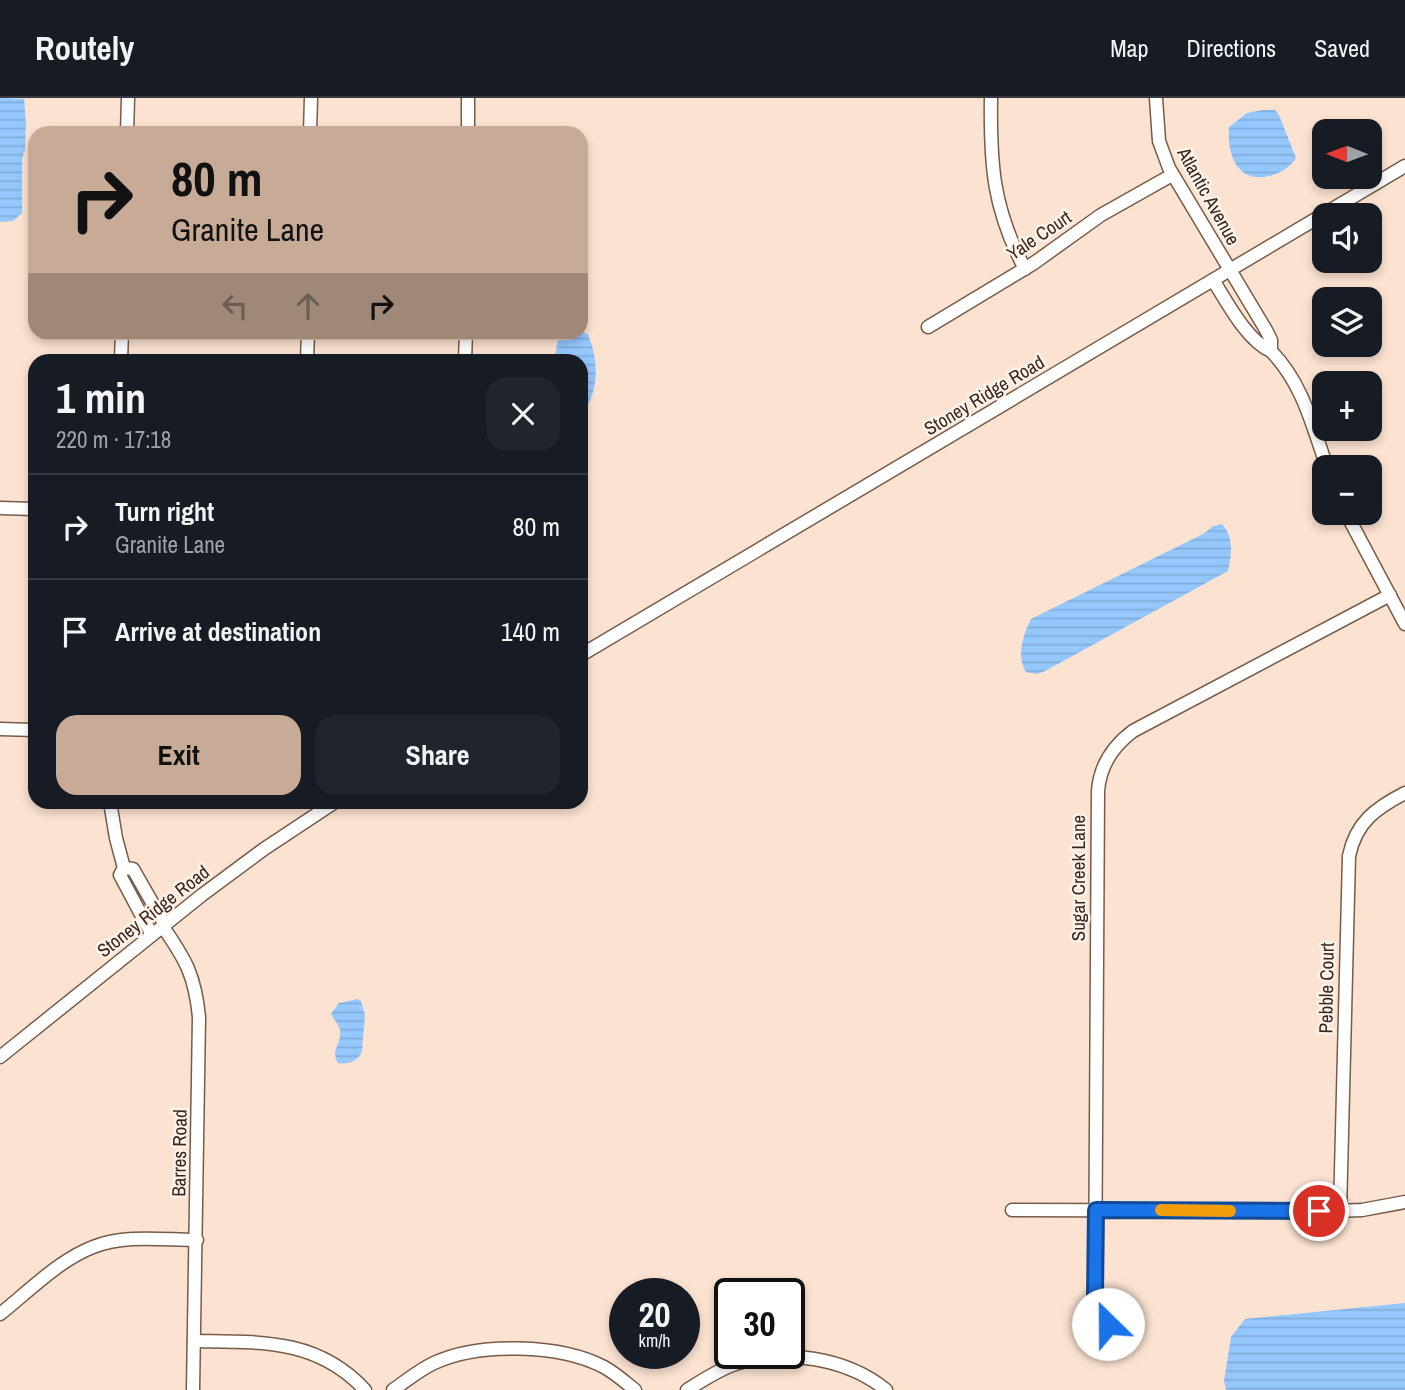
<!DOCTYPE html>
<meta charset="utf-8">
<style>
body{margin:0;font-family:"Archivo Narrow",sans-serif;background:#20242c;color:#f1f3f6;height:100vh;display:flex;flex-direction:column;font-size:26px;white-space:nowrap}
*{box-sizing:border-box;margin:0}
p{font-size:23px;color:#9ea1a6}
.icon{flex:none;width:38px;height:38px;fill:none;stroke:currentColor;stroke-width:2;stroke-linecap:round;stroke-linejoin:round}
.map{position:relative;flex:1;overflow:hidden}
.sheet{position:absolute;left:28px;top:256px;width:560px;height:455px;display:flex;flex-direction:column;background:#171b24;border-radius:21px;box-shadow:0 4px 10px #0003}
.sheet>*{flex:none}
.guide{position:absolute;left:28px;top:28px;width:560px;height:214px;border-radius:21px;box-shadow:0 4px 10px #0003;background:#c7ab96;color:#111;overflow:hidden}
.needle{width:46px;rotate:271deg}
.fabs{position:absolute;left:1312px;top:21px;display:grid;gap:14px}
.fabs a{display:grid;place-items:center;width:70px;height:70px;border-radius:14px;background:#171b24;box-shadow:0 4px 10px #0003;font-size:35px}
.speed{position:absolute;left:609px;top:1180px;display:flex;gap:14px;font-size:35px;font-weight:700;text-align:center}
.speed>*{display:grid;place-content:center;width:91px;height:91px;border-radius:50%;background:#171b24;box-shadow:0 4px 10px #0003;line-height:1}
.speed small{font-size:18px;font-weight:400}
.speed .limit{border:4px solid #111;border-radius:10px;background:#fff;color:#111}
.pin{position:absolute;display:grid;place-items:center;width:60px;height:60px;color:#fff;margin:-30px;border:4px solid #fff;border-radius:50%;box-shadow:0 2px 7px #0007}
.me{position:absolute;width:77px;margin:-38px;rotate:337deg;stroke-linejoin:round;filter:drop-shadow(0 0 5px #0008)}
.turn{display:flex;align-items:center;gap:24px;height:147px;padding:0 28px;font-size:32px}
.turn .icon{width:91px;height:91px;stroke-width:2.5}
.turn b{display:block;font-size:49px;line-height:60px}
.lanes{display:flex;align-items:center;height:66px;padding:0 28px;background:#0003;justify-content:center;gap:35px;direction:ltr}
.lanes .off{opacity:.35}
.round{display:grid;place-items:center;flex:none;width:74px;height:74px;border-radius:21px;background:#20242c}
.overview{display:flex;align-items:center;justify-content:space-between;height:119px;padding:0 28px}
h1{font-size:42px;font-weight:800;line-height:52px}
.primary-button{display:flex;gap:14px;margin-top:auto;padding:14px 28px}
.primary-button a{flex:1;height:80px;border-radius:21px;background:#c7ab96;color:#111;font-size:28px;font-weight:800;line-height:80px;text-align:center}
.primary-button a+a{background:#20242c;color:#f1f3f6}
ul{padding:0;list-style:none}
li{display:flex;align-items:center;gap:21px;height:105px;padding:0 28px;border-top:2px solid #363941}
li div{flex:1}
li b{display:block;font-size:26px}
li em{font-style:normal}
header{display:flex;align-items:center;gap:42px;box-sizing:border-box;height:98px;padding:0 35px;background:#171b24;border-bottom:2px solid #363941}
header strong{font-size:33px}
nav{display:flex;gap:38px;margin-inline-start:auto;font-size:24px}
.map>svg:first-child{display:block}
.water{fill:url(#water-rules)}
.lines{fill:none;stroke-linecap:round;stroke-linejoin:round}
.minor-casing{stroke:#765c49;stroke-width:15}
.minor{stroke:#fff;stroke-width:12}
.route-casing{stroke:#114b97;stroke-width:18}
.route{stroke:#1a73e8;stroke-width:12}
.slow{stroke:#f59e0b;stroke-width:12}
.labels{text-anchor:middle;stroke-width:5;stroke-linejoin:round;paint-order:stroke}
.street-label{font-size:19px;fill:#342820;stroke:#fff2e9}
</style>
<header>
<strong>Routely</strong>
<nav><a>Map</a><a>Directions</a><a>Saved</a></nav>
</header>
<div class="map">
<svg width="1405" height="1292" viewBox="0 0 1405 1292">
<defs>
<pattern id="water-rules" width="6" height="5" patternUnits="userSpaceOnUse" patternTransform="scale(1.75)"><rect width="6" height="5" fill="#95c8fe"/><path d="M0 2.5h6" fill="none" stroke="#81acd9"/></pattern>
</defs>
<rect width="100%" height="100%" fill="#fbe2d1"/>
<g class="water">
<path d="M0,0L24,1L26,24L25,51L22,61V115L13,123L0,124Z"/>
<path d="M1263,12H1275L1279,17L1296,60C1289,70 1281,75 1269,78C1236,86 1227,55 1229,29L1247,15Z"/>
<path d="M581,233L588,236C599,265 600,292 581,318V262H554L558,242L569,235Z"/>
<path d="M1222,426C1234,440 1232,456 1228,473L1045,573L1037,576L1026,574C1016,558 1023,537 1031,521L1205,435L1213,428Z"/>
<path d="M358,901L361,903L365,917L362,953C359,963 348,967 338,965C331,953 339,949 340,937C342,929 334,923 331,916L339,905Z"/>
<path d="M1405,1205V1292H1226L1224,1283L1231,1239L1245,1221Z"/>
</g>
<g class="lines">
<g class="minor-casing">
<g id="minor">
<path d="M991,0C990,67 993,111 1025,171"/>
<path d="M1156,0L1159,43L1169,70L1266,232L1271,242V253C1247,243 1227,204 1213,182"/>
<path d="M127,35L128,0"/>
<path d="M310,35L311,0"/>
<path d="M468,35V0"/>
<path d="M928,229L1034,165L1101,117L1172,77"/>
<path d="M1271,253C1303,286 1312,327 1327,369"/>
<path d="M121,262L122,234"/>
<path d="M307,262L308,234"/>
<path d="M465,262L466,234"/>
<path d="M0,410L35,411"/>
<path d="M1346,415L1405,526"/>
<path d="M581,557L1405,68"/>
<path d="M0,631L35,632"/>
<path d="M110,704L116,740L124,770"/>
<path d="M163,829C186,862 195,878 199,919L193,1292"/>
<path d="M152,837L120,777L124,770L133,771L165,827"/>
<path d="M0,959L202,797L264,751L335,704"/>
<path d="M1012,1112L1335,1113L1362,1112L1405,1104"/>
<path d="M1340,1113L1349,758C1356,724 1376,710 1405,695"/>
<path d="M0,1216C28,1194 59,1162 93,1149C126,1136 163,1142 197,1142"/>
<path d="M1108,1226L1099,1211L1095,1197L1098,693C1100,667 1113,648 1133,633L1390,497"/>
<path d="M194,1243C259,1244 317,1240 365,1292"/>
<path d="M393,1292C406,1283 419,1272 434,1265C479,1244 560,1246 604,1269C615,1275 625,1284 635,1292"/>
<path d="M687,1292C703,1282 718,1272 735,1266C784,1250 847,1260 886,1292"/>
</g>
</g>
<use href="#minor" class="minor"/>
</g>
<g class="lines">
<g class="route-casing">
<path id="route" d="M1108,1226L1099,1211L1095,1197L1096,1112L1319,1113"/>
</g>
<use href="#route" class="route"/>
<path class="slow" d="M1161,1112L1230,1113"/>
</g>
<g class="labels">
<g class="street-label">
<text transform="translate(1209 98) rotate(61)" y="7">Atlantic Avenue</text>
<text transform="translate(1039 137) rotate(-34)" y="7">Yale Court</text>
<text transform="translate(984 297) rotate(-31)" y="7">Stoney Ridge Road</text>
<text transform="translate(1078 780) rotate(-90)" y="7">Sugar Creek Lane</text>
<text transform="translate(153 813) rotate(-38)" y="7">Stoney Ridge Road</text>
<text transform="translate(1326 890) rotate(-89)" y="7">Pebble Court</text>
<text transform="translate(179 1055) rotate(-89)" y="7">Barres Road</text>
</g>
</g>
</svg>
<div class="fabs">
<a><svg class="needle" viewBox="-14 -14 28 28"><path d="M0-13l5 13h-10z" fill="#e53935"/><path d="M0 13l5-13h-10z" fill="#9ea1a6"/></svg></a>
<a><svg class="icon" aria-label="sound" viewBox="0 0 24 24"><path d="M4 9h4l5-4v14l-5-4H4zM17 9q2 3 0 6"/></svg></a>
<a><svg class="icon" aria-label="layers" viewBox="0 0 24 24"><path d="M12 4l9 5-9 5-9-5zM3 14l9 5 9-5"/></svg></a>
<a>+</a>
<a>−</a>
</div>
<div class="speed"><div>20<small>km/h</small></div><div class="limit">30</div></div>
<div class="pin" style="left:1319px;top:1113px;background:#d93025"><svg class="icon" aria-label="arrive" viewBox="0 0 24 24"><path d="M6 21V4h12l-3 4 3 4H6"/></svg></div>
<svg class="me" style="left:1108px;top:1226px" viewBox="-20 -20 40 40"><circle r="19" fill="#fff"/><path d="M0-13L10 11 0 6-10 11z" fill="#1a73e8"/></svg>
<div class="guide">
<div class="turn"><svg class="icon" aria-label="right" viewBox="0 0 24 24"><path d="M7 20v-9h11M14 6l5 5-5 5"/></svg><div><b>80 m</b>Granite Lane</div></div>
<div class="lanes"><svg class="icon off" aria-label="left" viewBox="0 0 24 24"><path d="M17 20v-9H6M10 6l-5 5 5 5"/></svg><svg class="icon off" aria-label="ahead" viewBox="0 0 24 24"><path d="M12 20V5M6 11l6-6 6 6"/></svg><svg class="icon" aria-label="right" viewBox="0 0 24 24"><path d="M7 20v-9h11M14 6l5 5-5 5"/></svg></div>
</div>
<section class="sheet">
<div class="overview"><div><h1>1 min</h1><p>220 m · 17:18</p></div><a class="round"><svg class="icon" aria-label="close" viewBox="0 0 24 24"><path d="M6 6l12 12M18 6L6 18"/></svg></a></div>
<ul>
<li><svg class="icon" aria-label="right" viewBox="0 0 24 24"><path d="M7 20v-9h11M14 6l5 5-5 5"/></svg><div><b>Turn right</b><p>Granite Lane</p></div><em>80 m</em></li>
<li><svg class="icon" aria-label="arrive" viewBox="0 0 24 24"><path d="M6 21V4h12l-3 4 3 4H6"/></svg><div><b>Arrive at destination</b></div><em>140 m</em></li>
</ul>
<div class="primary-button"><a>Exit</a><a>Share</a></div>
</section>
</div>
